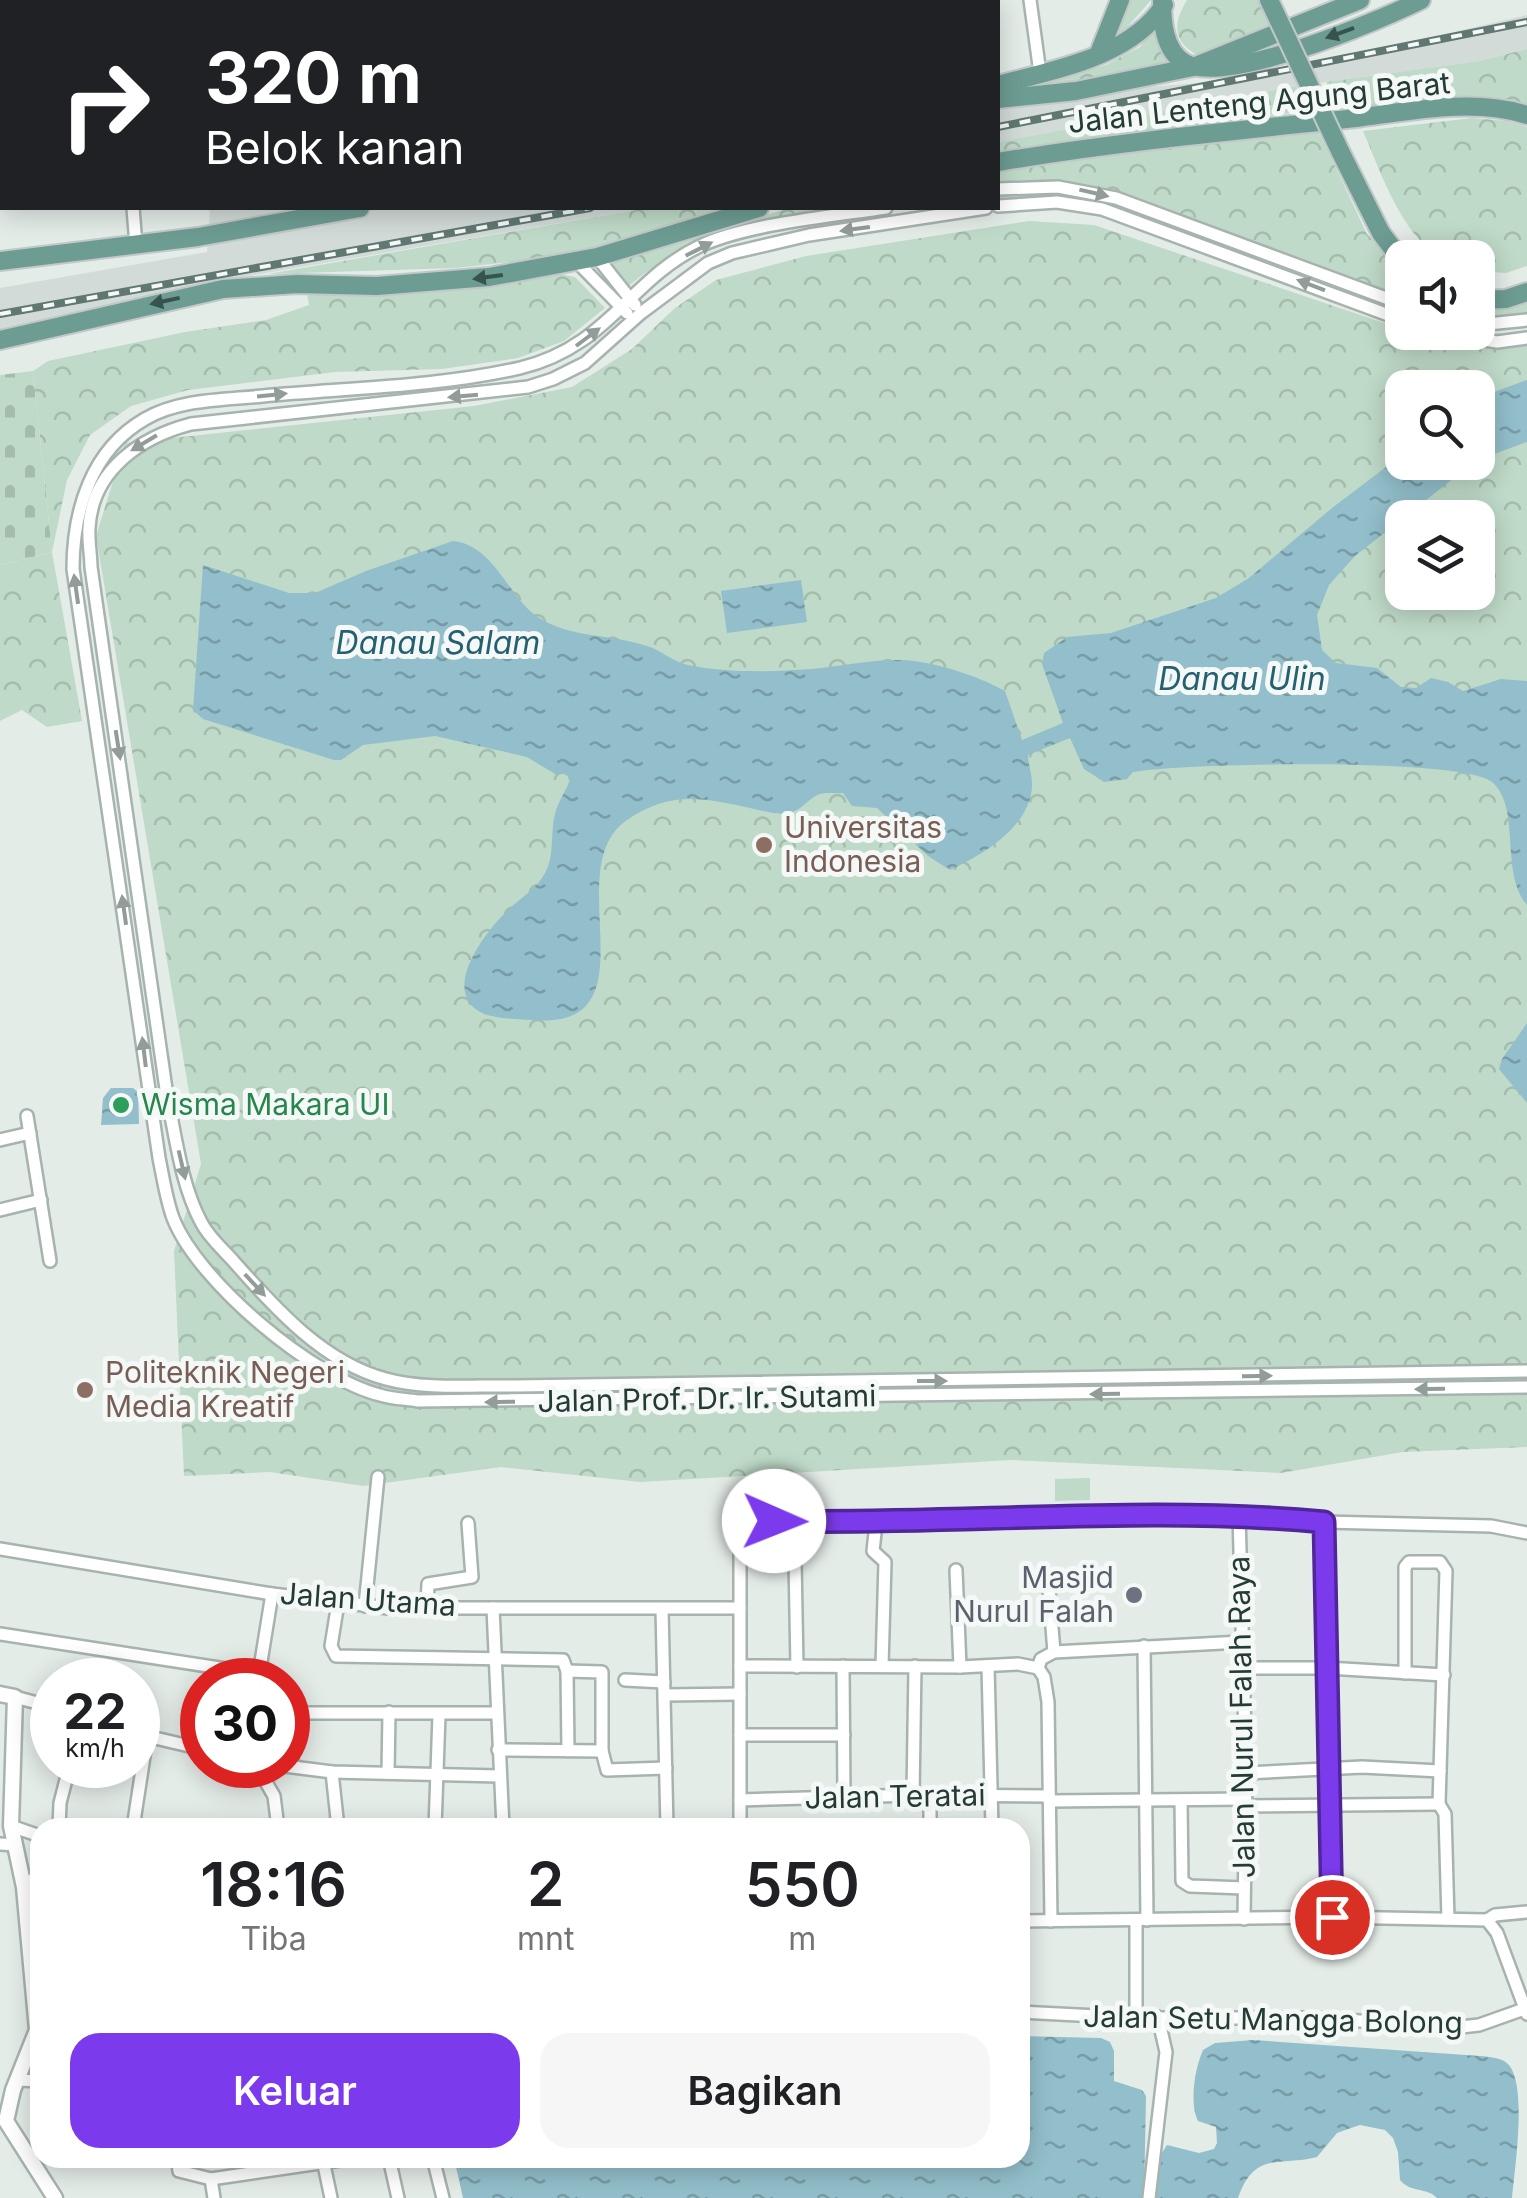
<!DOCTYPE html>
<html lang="id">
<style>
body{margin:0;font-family:Inter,sans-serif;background:#f6f6f6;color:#202124;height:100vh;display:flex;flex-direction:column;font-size:38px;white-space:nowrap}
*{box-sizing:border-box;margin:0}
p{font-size:32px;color:#757577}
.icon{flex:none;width:55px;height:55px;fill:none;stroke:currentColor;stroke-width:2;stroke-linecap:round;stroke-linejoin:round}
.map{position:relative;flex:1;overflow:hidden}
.side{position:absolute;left:30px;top:1818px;width:1000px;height:350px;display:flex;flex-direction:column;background:#fff;border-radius:30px;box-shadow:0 5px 25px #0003}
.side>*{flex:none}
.hud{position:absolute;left:0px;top:0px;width:1000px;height:210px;box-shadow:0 5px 25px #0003;background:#202124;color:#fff;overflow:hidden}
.buttons{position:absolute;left:1385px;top:240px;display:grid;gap:20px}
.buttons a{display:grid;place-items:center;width:110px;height:110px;border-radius:20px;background:#fff;box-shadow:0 5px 25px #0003;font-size:50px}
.speed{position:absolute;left:30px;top:1658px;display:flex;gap:20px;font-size:50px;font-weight:700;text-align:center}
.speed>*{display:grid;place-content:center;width:130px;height:130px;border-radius:50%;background:#fff;box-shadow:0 5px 25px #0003;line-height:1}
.speed small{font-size:25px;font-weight:400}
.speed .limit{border:15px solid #d22;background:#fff;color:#111}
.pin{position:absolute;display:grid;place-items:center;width:85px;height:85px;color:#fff;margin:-42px;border:5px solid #fff;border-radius:50%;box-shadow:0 2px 10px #0007}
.me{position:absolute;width:110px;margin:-55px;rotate:91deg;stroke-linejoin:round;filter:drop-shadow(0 0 8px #0008)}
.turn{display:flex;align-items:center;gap:35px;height:210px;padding:0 40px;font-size:45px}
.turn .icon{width:130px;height:130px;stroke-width:2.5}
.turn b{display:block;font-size:70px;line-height:85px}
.eta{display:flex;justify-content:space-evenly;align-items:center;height:170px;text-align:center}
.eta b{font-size:60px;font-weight:600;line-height:70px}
.cta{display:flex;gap:20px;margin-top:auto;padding:20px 40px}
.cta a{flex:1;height:115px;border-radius:30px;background:#7c3aed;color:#fff;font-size:40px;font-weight:600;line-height:115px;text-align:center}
.cta a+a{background:#f6f6f6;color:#202124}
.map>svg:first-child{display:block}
.built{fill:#d2dbd8}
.grass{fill:url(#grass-tufts)}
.forest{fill:url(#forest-crowns);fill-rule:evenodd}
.cemetery{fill:url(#cemetery-stones)}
.garden{fill:#bfdac8}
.water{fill:url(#water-ripples)}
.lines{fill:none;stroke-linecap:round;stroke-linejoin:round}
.minor-casing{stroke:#a7b3af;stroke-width:16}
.tertiary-casing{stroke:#a7b3af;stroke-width:19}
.primary-casing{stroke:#c2c8c7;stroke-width:22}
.minor{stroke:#fff;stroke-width:11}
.tertiary{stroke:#fff;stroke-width:14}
.primary{stroke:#6d9c93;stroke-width:18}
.rail-casing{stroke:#607772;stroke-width:8}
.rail{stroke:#f4f8f6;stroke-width:4;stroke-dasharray:11;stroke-linecap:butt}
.primary-bridge-casing{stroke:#c2c8c7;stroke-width:22;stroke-linecap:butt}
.primary-bridge{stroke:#6d9c93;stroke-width:18}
.oneway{fill:#37534d}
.oneway2{fill:#929d9a}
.route-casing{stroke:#51269a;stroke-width:25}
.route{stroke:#7c3aed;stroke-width:18}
.education-dot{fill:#8d6e63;stroke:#f4f8f6;stroke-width:4}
.leisure-dot{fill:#2e9e5b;stroke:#f4f8f6;stroke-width:4}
.worship-dot{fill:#6b7280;stroke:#f4f8f6;stroke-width:4}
.labels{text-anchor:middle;stroke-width:10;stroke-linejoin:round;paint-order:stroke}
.street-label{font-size:30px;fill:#253b36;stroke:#f4f8f6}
.education-label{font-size:30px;fill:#785e54;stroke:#f4f8f6;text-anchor:start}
.leisure-label{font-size:30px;fill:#27864d;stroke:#f4f8f6;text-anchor:start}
.worship-label{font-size:30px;fill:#5b616d;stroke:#f4f8f6;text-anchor:end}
.water-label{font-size:32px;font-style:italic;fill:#256071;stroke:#f4f8f6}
</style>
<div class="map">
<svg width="1527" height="2198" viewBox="0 0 1527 2198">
<defs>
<pattern id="grass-tufts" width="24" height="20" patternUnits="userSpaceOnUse" patternTransform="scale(2.5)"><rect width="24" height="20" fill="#bfdac8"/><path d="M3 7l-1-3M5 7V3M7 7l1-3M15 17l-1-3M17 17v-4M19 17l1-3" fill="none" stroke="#a4bcac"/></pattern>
<pattern id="forest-crowns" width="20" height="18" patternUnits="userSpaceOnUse" patternTransform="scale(2.5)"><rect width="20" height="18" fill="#bfdac8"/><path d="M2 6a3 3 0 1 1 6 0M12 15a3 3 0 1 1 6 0" fill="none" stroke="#a4bcac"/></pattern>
<pattern id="cemetery-stones" width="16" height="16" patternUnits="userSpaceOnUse" patternTransform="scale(2.5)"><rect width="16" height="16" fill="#bfdac8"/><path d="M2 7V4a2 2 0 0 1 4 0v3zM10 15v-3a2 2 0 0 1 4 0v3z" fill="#a4bcac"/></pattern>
<pattern id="water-ripples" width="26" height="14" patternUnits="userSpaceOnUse" patternTransform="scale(2.5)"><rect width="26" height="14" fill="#92bfcb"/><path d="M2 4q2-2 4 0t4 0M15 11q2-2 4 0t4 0" fill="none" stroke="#779ca6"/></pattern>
</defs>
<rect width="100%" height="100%" fill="#e4ece8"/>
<g class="built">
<path d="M1527,15V49L1479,61L1297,86L998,142V110L1109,90L1250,79Z"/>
<path d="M210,208H440L438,210L648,208L195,285L0,333V288L207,252Z"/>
</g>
<path class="grass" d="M1027,191L1059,192L1104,199L1402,309V316L1294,275L1051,197L998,201V195Z"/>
<g class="forest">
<path d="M1128,0H1151L1115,41Z"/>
<path d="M1187,0H1261L1274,29L1197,55C1172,41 1173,23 1187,0Z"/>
<path d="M1158,22L1173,62L1116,77L998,95L1106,65L1140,47Z"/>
<path d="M1527,49V105C1476,85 1394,104 1340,109L1326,82L1479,61Z"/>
<path d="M1297,86L1308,111L1101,136L998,154V142Z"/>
<path d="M1472,118L1507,121L1527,127V266L1506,273L1478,271V258C1468,258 1454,260 1445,257C1404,244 1379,167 1363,131Z"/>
<path d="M1314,122L1367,234L1402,272V303L1134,202L1062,180L998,181V171Z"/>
<path d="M648,208H737L575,255L456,268L268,274Z"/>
<path d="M790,208H834C759,225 685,236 625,289L609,269V261Z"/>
<path d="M1029,221L1094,225L1402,329V332L1487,347L1527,344V1447L1403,1452L1281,1473L1011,1460L640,1482L501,1467L363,1486L270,1472L184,1476L174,1251L201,1164L96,536L125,443L474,406L572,387L632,349L675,308L716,280L806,256ZM1402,388H1478V462H1402ZM1402,518H1478V592H1402Z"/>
<path d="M555,273L575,277L605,308L564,341L518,358L442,369L335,372L188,390L131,406L90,435L67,480L52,552L82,721L47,727L22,710L0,721V565L52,552L33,371L48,361L185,332L266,320L309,305L306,289Z"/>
<path d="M1527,302V314L1478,317V304Z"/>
</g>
<path class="cemetery" d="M33,371L52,552L0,565V375Z"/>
<path class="garden" d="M1090,1478V1500L1055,1501V1479Z"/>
<g class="water">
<path d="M1527,380V442L1478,460V398Z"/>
<path d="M1402,455V462L1473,463L1355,556L1329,585L1317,615L1322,650L1336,663L1377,668L1401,687L1416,688L1431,678L1448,682L1463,691L1501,679L1527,681V905C1499,872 1522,808 1492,782C1462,757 1181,763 1133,772L1127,779L1104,782L1084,769L1070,738L1028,755C1028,765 1033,777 1032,787C1029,828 982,855 950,870L928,856L877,808L852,806L843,793C837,794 826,792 820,794C808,798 802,811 788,813C776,815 763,811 750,808C703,798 671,790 627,820C556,868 659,1031 532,1020C516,1019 493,1019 480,1012C440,989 487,930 508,910C521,897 536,890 545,873C555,856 550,832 555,814C558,801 566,792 570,779L566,774H555L527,757L435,736L363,745L341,760H334L203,719L193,710L203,565L289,593H315L366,571L453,541C490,544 506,589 530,611C562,639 609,633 647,646C661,650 673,662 688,665C727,673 772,672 811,669C842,666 872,659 903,660C935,662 976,675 1005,691L1022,740L1063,723L1042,664L1044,653L1067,637L1111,633L1216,598L1249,578L1332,508Z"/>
<path d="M801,580L807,622L727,633L721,591Z"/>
<path d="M1527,1023V1103L1499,1069L1502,1059Z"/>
<path d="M111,1088H133L138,1092L139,1124L101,1125L103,1098Z"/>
<path d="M1020,2036L1101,2038L1110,2042L1114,2051V2081L1142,2090L1146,2096L1144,2198H463L454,2158H1020Z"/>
<path d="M1253,2040L1480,2056C1490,2057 1501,2057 1509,2065C1527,2087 1515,2167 1512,2198H1437C1427,2187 1410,2193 1400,2180L1398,2152L1393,2138L1385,2130L1360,2125L1348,2129L1337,2133L1317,2157C1279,2167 1255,2150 1238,2198H1156L1158,2159L1167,2145L1199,2153L1214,2149L1217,2143L1216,2127L1198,2121C1189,2103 1195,2068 1203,2050L1215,2043Z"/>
</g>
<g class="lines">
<g class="minor-casing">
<g id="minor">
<path d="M103,0V2"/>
<path d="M293,0L294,2"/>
<path d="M398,0L399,2"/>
<path d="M452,0H468"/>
<path d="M604,0L605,2"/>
<path d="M802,0V2"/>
<path d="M1030,0L1040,73"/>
<path d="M926,2V0"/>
<path d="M0,30L2,31"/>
<path d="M0,119H2"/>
<path d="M998,189L1058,187L1116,198L1402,304"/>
<path d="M998,206L1057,202L1102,209L1402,320"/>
<path d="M133,208L136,245"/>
<path d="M886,208C833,216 747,224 700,246C629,280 608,347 520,368C436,387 348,388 263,396C224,400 179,399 145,419C91,450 73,511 73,569L159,1158C163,1177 166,1199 173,1218C198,1282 313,1378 380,1395C392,1399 406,1399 418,1401L1527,1387"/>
<path d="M986,208L809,235L732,253L708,263L641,313L585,363L553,379L528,387L191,424C141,437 92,470 89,528C88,541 91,555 91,567L167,1096C176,1138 181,1184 201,1222C209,1238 224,1250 235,1263C276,1309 324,1363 386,1379C426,1390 475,1385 516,1386L1527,1371"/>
<path d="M597,257L635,305"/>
<path d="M577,262L627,313"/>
<path d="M1478,325L1527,320"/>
<path d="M1437,332L1497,342L1527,338"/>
<path d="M27,1116L50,1261"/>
<path d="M0,1140L30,1133"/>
<path d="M0,1210L41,1200"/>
<path d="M1239,1514L1246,1773L1244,1919"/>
<path d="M1324,1522L1332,1917"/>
<path d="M876,1524L873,1551L885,1562L882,1666"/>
<path d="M0,1549L272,1594L388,1608H740"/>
<path d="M795,1560L797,1667"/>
<path d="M956,1570L960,1667"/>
<path d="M1049,1590L1054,1652"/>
<path d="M338,1603L331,1646L336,1656L563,1660L567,1671"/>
<path d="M365,1606L378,1477"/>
<path d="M427,1607L428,1584L472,1577L468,1523"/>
<path d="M493,1608L503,1828"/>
<path d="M662,1609L667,1828"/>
<path d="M0,1634L259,1674"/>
<path d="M1144,1646L1147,1920"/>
<path d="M740,1666L960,1667L1018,1664L1038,1668"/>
<path d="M843,1666L844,1798"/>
<path d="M988,1666L992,1828"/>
<path d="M1038,1668L1044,1677L1048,1702L1051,1921"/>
<path d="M1038,1668L1041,1659L1054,1652L1241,1642"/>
<path d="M1242,1668H1327L1444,1675"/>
<path d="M1405,1673V1567L1409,1562H1440L1446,1571L1439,1804L1445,1814L1448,1919"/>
<path d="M258,1680L272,1594"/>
<path d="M625,1680L664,1682"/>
<path d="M665,1695L740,1694"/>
<path d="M15,1697L52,1707"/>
<path d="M138,1734L202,1749"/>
<path d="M740,1735H844"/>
<path d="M498,1750L602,1751V1672L567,1671L568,1751"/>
<path d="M602,1751L607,1770L666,1768"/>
<path d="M256,1765L274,1796L278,1828"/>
<path d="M277,1765L332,1772L499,1776"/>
<path d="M291,1765L298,1721L305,1713H497"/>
<path d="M332,1772L338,1828"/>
<path d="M388,1773L389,1712"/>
<path d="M1246,1773L1362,1767L1440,1771"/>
<path d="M913,1795L915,1666"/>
<path d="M930,1796V1828"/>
<path d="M740,1800L913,1795L1049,1796"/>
<path d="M1181,1800L1182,1881L1190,1886L1244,1888"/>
<path d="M1049,1801L1245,1799"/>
<path d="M1245,1806L1439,1804"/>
<path d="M11,1826L40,1836"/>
<path d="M59,1828L60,1803L69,1768L86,1765"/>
<path d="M133,1828L147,1737"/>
<path d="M435,1828L439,1715"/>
<path d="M675,1828L740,1827V1520L876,1524L1239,1514L1324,1522L1491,1526L1527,1533"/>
<path d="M0,1844L15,1845"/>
<path d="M24,1887L40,1873"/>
<path d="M1487,1920L1495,1915L1527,1912"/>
<path d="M1020,1921L1332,1917L1487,1920L1497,1933L1527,2014"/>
<path d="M1020,2012L1136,2018H1310L1461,2027L1479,2025L1527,2008"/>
<path d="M1136,2018V1920"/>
<path d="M18,2080L40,2081"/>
<path d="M177,2158L179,2171L211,2179L354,2158"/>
<path d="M389,2158L398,2198"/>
<path d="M433,2158L443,2198"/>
<path d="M323,2160L331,2198"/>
<path d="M211,2179L214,2198"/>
<path d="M1149,2198L1166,2052L1158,2017"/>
</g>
</g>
<g class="tertiary-casing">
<path id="tertiary" d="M0,1694L15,1697L11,1826L24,1887L37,2030L13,2090L6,2121L55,2198"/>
</g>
<g class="primary-casing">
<g id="primary">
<path d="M1162,0C1162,22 1164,51 1185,63C1225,86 1379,21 1421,0"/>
<path d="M1269,0L1279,21"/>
<path d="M1099,53L1120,0"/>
<path d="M998,85C1053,70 1131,57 1164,5"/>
<path d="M998,99L1076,91L1193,67L1360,0"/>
<path d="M1340,151L1381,233L1402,261"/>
<path d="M998,162C1111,143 1224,132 1338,120C1398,114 1469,96 1527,115"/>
<path d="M0,261L198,237L360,208"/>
<path d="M1478,300L1506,299L1527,292"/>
<path d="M0,340L223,289L297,284L377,286L489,277L597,257L759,208"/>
</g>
</g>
<use href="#minor" class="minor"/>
<use href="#tertiary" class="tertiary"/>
<use href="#primary" class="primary"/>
<g class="rail-casing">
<g id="rail">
<path d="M998,127L1527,22"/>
<path d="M0,314L590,208"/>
</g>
</g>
<use href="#rail" class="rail"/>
<g class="primary-bridge-casing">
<path id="primary-bridge" d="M1279,21L1340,151"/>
</g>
<use href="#primary-bridge" class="primary-bridge"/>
</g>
<defs><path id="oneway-solid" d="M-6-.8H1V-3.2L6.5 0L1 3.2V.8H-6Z" transform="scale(2.5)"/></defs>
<g class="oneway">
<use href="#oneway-solid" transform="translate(1340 33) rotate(160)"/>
<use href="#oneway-solid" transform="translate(488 277) rotate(172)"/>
<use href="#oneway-solid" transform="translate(165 301) rotate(168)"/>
</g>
<g class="oneway2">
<use href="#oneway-solid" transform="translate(1094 193) rotate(13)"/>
<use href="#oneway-solid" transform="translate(855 229) rotate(172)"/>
<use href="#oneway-solid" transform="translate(699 249) rotate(-27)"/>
<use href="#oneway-solid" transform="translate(1311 285) rotate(-159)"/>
<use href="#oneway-solid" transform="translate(588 337) rotate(-37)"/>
<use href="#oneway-solid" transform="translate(272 395) rotate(-6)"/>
<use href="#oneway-solid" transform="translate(463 396) rotate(175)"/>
<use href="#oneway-solid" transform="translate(144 443) rotate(149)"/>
<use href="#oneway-solid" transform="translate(76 589) rotate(-98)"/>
<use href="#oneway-solid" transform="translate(118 745) rotate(81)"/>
<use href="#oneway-solid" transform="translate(124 910) rotate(-98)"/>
<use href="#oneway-solid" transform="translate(144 1052) rotate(-97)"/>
<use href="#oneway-solid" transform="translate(182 1165) rotate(77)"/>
<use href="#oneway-solid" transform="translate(255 1285) rotate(47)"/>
<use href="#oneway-solid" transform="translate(1257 1376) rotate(-1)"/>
<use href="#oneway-solid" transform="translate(932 1381)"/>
<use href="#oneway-solid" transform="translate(1430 1389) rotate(179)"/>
<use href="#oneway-solid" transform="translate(1105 1394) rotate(179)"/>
<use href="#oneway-solid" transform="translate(500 1402) rotate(179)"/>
</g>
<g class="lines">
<g class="route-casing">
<path id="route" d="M774,1521C957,1525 1142,1505 1324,1522L1332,1917"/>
</g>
<use href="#route" class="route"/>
</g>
<g class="education-dot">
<circle cx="764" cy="845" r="10"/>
<circle cx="85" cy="1390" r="10"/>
</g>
<circle class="leisure-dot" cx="121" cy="1105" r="10"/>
<circle class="worship-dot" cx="1134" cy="1595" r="10"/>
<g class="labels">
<g class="street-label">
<text transform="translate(1259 103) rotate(-6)" y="10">Jalan Lenteng Agung Barat</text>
<text transform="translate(707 1399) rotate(-1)" y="10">Jalan Prof. Dr. Ir. Sutami</text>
<text transform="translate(368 1600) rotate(4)" y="10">Jalan Utama</text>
<text transform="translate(1242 1717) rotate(-91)" y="10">Jalan Nurul Falah Raya</text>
<text transform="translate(895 1797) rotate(-1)" y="10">Jalan Teratai</text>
<text transform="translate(1273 2020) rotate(1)" y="10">Jalan Setu Mangga Bolong</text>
</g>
<g class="education-label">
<text x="784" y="838">Universitas<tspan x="784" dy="34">Indonesia</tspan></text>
<text x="105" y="1383">Politeknik Negeri<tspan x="105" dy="34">Media Kreatif</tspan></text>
</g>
<g class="leisure-label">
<text x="141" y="1115">Wisma Makara UI</text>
</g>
<g class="worship-label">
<text x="1114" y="1588">Masjid<tspan x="1114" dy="34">Nurul Falah</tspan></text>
</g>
<g class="water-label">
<text x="438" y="654">Danau Salam</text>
<text x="1242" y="690">Danau Ulin</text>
</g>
</g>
</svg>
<div class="buttons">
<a><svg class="icon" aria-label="sound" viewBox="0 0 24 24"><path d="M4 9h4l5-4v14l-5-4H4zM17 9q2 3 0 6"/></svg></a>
<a><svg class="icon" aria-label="search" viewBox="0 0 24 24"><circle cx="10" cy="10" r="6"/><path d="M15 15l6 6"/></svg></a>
<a><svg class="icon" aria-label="layers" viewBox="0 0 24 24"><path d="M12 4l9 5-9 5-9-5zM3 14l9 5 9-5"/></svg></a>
</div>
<div class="speed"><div>22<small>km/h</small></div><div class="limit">30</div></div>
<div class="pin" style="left:1332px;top:1917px;background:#d93025"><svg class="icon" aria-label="arrive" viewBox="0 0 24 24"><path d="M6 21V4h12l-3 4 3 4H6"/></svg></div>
<svg class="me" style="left:774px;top:1521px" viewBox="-20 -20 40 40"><circle r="19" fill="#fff"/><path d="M0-13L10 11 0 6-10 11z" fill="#7c3aed"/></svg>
<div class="hud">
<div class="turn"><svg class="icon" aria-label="right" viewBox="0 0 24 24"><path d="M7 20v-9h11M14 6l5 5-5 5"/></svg><div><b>320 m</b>Belok kanan</div></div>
</div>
<section class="side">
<div class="eta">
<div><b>18:16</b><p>Tiba</p></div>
<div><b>2</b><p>mnt</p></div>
<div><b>550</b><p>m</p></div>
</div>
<div class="cta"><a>Keluar</a><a>Bagikan</a></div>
</section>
</div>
